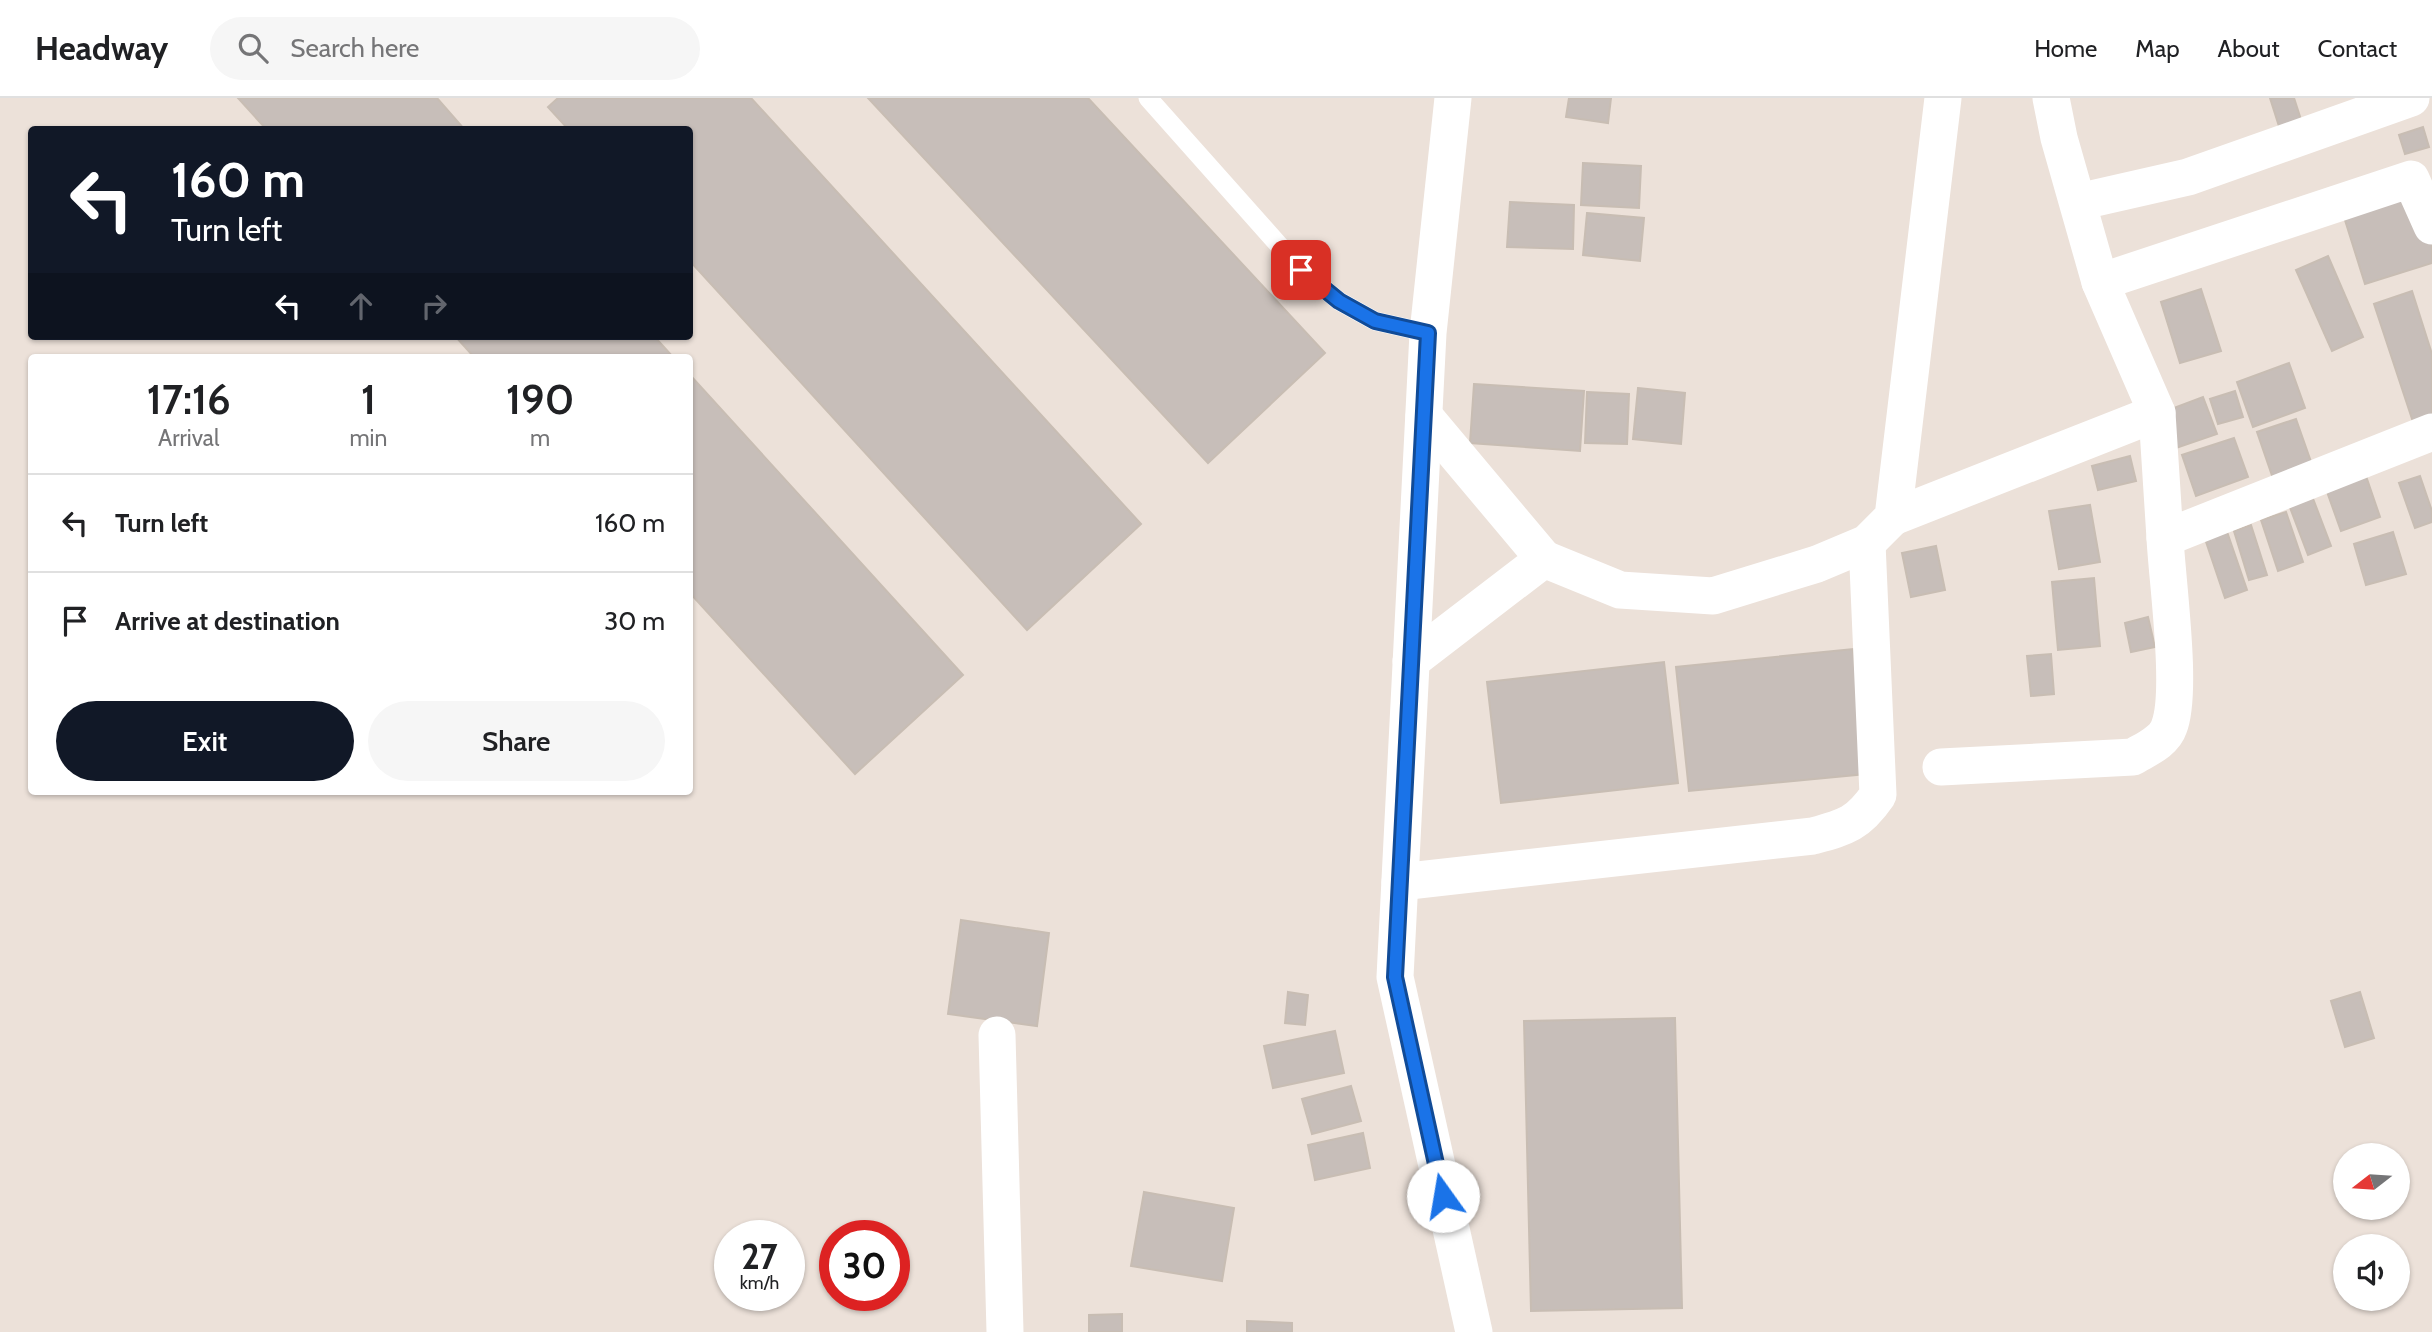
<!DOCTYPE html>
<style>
body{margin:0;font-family:Cabin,sans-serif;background:#f6f6f6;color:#202124;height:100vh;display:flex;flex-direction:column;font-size:26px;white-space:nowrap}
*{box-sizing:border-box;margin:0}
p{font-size:23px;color:#757577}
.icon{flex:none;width:38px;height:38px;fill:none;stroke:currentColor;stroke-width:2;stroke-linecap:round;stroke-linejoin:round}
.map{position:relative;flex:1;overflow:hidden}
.sheet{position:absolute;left:28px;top:256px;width:665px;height:441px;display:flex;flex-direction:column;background:#fff;border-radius:7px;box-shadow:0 2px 5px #0004}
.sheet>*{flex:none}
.banner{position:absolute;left:28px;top:28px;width:665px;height:214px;border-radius:7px;box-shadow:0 2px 5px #0004;background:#111827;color:#fff;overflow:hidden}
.needle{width:46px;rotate:253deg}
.controls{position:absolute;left:2333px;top:1045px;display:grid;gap:14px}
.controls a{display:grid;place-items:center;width:77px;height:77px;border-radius:50%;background:#fff;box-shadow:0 2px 5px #0004;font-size:35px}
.speed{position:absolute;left:714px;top:1122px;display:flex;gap:14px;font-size:35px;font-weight:700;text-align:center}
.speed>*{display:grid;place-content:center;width:91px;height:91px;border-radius:50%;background:#fff;box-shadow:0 2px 5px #0004;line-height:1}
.speed small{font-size:18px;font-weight:400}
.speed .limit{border:10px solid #d22;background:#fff;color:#111}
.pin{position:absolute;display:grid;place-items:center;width:60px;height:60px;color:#fff;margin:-30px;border-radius:14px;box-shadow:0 4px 10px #0006}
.me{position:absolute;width:77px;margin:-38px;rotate:347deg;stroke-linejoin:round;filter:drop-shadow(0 0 5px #0008)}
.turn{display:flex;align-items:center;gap:24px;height:147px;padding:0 28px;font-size:32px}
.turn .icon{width:91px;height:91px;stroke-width:2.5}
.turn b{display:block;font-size:49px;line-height:60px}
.lanes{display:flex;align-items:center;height:66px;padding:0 28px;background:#0003;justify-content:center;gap:35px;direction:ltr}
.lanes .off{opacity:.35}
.eta{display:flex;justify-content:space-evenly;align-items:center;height:119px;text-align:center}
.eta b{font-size:42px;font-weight:600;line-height:49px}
.cta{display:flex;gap:14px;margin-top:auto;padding:14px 28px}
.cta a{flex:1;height:80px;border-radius:42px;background:#111827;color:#fff;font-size:28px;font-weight:600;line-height:80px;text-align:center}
.cta a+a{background:#f6f6f6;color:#202124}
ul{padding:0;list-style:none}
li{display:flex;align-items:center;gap:21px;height:98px;padding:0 28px;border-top:2px solid #e0e0e0}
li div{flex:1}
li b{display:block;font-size:26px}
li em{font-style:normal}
header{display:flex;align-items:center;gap:42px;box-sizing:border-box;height:98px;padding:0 35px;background:#fff;border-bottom:2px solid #e0e0e0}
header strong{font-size:33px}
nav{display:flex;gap:38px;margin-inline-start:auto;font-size:24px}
.search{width:490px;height:63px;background:#f6f6f6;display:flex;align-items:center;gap:18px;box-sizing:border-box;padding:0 24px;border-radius:38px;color:#757577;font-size:26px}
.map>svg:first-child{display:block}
.building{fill:#c7beb9;stroke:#c8bdb3;stroke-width:2}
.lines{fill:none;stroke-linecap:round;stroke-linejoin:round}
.lane{stroke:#fff;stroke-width:19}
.street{stroke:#fff;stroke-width:37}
.route-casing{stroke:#114b97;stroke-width:18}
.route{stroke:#1a73e8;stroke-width:12}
</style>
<header>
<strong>Headway</strong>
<div class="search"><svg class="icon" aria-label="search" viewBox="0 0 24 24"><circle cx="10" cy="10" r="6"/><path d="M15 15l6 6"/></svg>Search here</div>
<nav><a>Home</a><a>Map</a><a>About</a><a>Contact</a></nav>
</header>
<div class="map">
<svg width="2432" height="1234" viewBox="0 0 2432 1234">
<rect width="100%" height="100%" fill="#ece1d9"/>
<g class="building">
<path d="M238,0H437L465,32H267Z"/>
<path d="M558,0H751L1141,426L1027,532L690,163V32H569L548,9Z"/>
<path d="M868,0H1088L1325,255L1208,365Z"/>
<path d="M1569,0H1611L1608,25L1566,19Z"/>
<path d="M2270,0H2294L2306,37L2284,44Z"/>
<path d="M2423,29L2429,49L2405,56L2399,37Z"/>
<path d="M1583,65L1641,68L1639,110L1581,107Z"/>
<path d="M2420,78L2432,117V165L2365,186L2339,103Z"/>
<path d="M1510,104L1574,107L1573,151L1507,149Z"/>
<path d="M1587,115L1644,120L1640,163L1583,157Z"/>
<path d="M2328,158L2363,239L2332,253L2296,172Z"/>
<path d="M2201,191L2221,253L2180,265L2161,204Z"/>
<path d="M2412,193L2432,256V338L2419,342L2374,206Z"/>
<path d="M455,238H654L673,259H474Z"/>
<path d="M2289,265L2305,310L2253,329L2237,284Z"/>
<path d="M690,277L963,577L855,676L690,495Z"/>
<path d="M1474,286L1584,293L1580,353L1470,345Z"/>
<path d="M1638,290L1685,295L1681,346L1633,341Z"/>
<path d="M2235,293L2243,319L2218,326L2210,301Z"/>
<path d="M1587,294L1629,296L1627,346L1585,345Z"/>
<path d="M2203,299L2217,336L2176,350L2163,314Z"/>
<path d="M2296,321L2317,381L2278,395L2257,334Z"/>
<path d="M2234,340L2248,379L2196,398L2182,357Z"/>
<path d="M2130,358L2136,383L2098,392L2092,368Z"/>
<path d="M2366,378L2380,419L2341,433L2326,391Z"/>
<path d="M2420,378L2432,413V424L2415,430L2399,385Z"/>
<path d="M2309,390L2331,448L2308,457L2286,399Z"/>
<path d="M2090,407L2100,464L2059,471L2049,413Z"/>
<path d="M2286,414L2303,464L2278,473L2261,422Z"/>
<path d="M2224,425L2247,492L2225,500L2202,432Z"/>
<path d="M2251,427L2267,477L2249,482L2234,433Z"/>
<path d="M2393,434L2406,476L2366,487L2354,446Z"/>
<path d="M1936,448L1945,492L1911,499L1902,455Z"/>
<path d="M2094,480L2100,548L2058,552L2052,484Z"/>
<path d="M2148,519L2155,549L2131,554L2125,525Z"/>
<path d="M1853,551L1866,676L1689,693L1676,569Z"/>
<path d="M2051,556L2054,596L2031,598L2027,558Z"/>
<path d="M1664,564L1678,685L1501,705L1487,584Z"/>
<path d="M961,822L1049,835L1037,928L948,916Z"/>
<path d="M1288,894L1308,897L1305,927L1285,925Z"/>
<path d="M2360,894L2374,940L2345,949L2331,903Z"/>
<path d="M1675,920L1682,1210L1531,1213L1524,923Z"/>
<path d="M1335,933L1344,975L1273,990L1264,948Z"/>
<path d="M1351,988L1361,1023L1312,1036L1302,1001Z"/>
<path d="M1363,1035L1370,1070L1315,1082L1308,1047Z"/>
<path d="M1144,1094L1234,1110L1222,1183L1131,1168Z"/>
<path d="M1122,1216V1234H1089V1217Z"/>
<path d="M1247,1223L1292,1225V1234H1247Z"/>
</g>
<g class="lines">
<path class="lane" d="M1148,0L1301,172L1339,203L1375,223L1428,235"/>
<g class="street">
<path d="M1453,0L1428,235L1395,879L1474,1234"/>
<path d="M2051,0L2059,40L2100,184"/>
<path d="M2078,104L2188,79L2411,0"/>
<path d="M2432,128L2411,81L2100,184L2157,315L2165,440L2432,334"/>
<path d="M1893,419L2157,315"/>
<path d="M1544,461L1620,492L1713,498L1817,466L1867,445L1893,419L1943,0"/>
<path d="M1411,563L1544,461L1424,318"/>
<path d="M1941,669L2133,659C2146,651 2164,644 2169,629C2183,594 2167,482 2165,440"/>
<path d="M1400,784L1813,738C1846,729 1858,726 1878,697L1867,445"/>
<path d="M997,937L1005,1234"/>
</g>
</g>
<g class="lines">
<g class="route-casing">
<path id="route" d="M1301,172L1339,203L1375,223L1428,235L1395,879L1443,1098"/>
</g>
<use href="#route" class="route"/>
</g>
</svg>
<div class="controls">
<a><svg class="needle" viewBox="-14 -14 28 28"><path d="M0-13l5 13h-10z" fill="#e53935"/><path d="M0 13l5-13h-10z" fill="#757577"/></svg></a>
<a><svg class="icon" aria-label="sound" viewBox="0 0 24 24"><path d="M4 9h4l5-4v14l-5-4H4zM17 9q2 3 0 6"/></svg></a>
</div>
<div class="speed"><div>27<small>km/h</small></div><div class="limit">30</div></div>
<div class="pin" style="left:1301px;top:172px;background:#d93025"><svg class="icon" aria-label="arrive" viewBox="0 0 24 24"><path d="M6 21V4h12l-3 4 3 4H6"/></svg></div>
<svg class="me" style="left:1443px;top:1098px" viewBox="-20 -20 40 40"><circle r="19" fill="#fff"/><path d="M0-13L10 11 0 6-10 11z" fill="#1a73e8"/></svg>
<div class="banner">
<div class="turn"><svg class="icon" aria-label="left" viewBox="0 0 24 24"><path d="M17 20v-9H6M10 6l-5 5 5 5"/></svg><div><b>160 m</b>Turn left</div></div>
<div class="lanes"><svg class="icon" aria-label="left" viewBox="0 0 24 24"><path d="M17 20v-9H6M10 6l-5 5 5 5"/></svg><svg class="icon off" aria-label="ahead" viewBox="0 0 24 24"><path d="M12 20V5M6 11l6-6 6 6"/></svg><svg class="icon off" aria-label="right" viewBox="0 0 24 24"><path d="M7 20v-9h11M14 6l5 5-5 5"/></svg></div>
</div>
<section class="sheet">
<div class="eta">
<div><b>17:16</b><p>Arrival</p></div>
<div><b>1</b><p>min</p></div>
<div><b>190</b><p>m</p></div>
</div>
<ul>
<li><svg class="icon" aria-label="left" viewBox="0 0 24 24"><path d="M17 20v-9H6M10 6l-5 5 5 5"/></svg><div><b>Turn left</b></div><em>160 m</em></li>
<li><svg class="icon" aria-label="arrive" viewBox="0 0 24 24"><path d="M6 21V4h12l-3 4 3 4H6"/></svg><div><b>Arrive at destination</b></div><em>30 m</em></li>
</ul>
<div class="cta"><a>Exit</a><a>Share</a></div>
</section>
</div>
